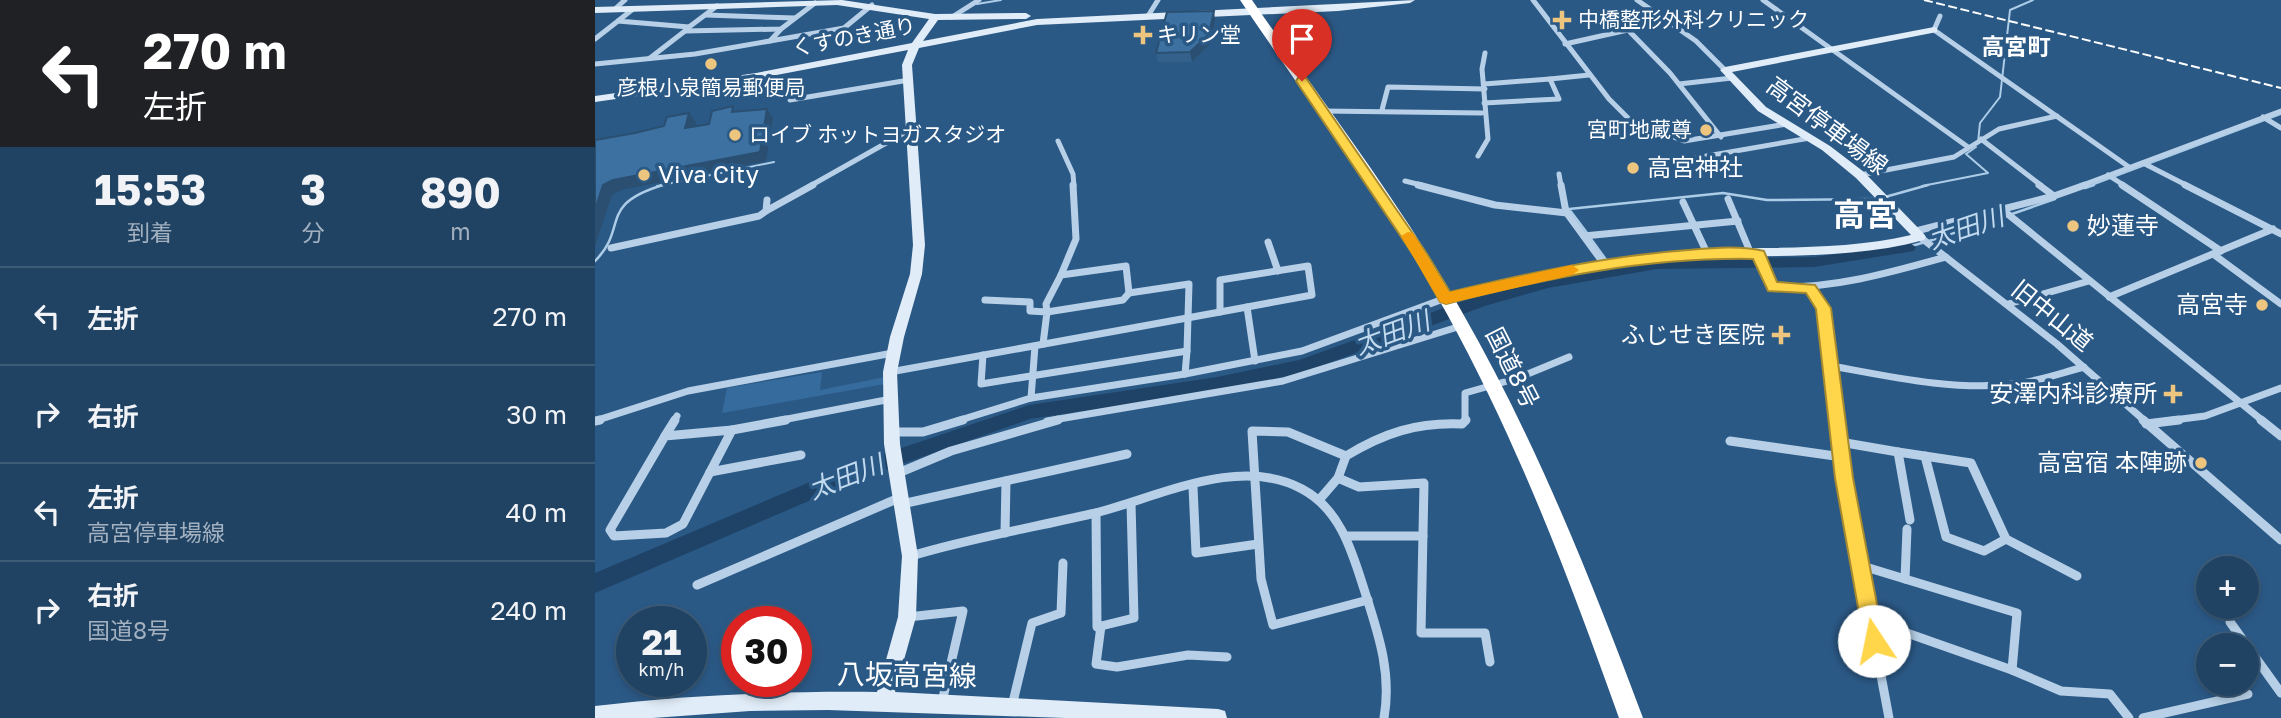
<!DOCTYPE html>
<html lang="ja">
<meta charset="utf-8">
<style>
body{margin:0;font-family:"Golos Text","Noto Sans JP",sans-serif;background:#284a6a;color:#f1f3f6;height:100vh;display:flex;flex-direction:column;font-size:26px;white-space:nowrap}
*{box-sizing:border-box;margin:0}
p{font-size:23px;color:#a2b0bf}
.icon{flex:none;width:38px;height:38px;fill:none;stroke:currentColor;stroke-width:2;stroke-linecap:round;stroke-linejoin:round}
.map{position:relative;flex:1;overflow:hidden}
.drawer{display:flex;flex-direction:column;background:#204364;width:595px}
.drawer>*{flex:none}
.hud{background:#202124;color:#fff;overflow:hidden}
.tools{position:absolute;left:1601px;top:556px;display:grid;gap:14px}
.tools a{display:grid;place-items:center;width:63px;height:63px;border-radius:50%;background:#204364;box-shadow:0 4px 10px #0003,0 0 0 2px #3d5c78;font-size:35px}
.speed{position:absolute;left:21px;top:606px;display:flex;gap:14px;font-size:35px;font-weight:700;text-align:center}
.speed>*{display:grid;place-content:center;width:91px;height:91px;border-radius:50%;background:#204364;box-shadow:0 4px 10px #0003,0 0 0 2px #3d5c78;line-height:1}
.speed small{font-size:18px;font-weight:400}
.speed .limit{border:10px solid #d22;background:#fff;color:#111}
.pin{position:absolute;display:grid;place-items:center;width:60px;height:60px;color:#fff;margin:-72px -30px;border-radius:50% 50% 50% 0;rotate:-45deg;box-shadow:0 0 7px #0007}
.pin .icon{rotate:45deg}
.me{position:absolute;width:77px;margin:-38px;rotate:349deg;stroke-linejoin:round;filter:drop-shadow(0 0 5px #0008)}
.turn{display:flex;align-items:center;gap:24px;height:147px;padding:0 28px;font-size:32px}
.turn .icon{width:91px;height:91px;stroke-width:2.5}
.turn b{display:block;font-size:49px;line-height:60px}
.eta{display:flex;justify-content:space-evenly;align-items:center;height:119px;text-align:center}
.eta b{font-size:42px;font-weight:700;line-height:49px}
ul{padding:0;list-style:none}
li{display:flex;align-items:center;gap:21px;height:98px;padding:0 28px;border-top:2px solid #3d5c78}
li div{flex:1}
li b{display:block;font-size:26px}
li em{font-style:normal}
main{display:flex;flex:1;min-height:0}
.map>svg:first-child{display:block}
.green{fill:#366c9d}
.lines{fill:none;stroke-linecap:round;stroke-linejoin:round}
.stream-far1{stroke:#accce7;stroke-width:2}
.stream{stroke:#accce7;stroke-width:2.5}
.river{fill:#1f4367;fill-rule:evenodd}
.street-far2{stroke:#b7d0e7;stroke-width:5}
.street-far1{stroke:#b7d0e7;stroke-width:7}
.street{stroke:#b7d0e7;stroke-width:9}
.secondary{fill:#e0ecf7;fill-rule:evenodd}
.highway{fill:#fff;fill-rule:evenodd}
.rail{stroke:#fff;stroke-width:2;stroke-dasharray:9 3.5;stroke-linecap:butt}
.wall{fill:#34618b}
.shaded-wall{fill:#2a4f71}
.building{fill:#3c71a2;stroke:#2a4f71;stroke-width:2}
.route{fill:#ffd54a;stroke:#a68a30;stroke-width:2}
.slow{fill:#f59e0b}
.poi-dot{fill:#edc57f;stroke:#2b5986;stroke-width:2.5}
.labels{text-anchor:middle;stroke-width:7;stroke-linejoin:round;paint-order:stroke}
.far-poi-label{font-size:21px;fill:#fff;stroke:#2b5986;text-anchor:start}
.far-street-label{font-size:21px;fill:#fff;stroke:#2b5986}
.far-quarter-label{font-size:23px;font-weight:bold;fill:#fff;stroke:#2b5986}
.street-label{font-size:24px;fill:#fff;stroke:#2b5986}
.poi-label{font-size:24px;fill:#fff;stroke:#2b5986;text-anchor:end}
.water-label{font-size:26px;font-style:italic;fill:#c2daef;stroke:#2b5986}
.near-street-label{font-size:28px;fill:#fff;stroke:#2b5986}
.district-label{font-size:32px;font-weight:bold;fill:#fff;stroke:#2b5986}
</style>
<main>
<section class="drawer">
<div class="hud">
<div class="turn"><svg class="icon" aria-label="left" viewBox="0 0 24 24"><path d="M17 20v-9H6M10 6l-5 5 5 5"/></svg><div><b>270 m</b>左折</div></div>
</div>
<div class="eta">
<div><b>15:53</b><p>到着</p></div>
<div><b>3</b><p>分</p></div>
<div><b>890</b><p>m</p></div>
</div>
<ul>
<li><svg class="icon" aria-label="left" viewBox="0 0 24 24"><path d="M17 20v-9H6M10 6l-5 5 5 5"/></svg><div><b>左折</b></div><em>270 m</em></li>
<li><svg class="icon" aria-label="right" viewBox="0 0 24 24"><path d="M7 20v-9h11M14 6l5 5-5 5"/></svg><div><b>右折</b></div><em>30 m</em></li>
<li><svg class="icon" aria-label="left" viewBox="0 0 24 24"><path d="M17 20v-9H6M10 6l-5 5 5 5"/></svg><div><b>左折</b><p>高宮停車場線</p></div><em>40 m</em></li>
<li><svg class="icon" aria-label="right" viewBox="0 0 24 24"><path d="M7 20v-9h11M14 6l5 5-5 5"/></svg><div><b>右折</b><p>国道8号</p></div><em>240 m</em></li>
</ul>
</section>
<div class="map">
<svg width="1686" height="718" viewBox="0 0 1686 718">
<rect width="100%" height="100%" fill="#2b5986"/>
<path class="green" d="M227,372L225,390L290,377V384L127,413L132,388Z"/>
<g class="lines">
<g class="stream-far1">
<path d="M382,4L406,0"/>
<path d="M1383,142L1385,123L1405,97L1415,10L1438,0"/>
<path d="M62,186L179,162"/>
<path d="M1327,186L1393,173L1371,154L1381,147"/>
<path d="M1494,186L1686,114"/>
</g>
<g class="stream">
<path d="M1490,188L1499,185"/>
<path d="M1290,197L1333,185"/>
<path d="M1417,214L1460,199"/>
<path d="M992,233L974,209L1128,193L1172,200L1284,199"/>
<path d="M996,239L1012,261"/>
<path d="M1334,241L1411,216"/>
<path d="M1313,247L1327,243"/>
<path d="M0,261C34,227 2,205 68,185"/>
</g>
<path class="river" d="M1313,242L1321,247L1319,251L1219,267L1062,269L953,288L893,305L706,373L622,391L435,419L267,478L0,593V573L253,466L434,405L622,377L704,360L882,296L953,276L1062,259L1219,257Z"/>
<g class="street-far2">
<path d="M938,0L1014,99L1052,137L1073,135L1089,141L1192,124"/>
<path d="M1042,0L1101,41L1130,70"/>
<path d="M1168,0L1373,147"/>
<path d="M20,9L30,0"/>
<path d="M38,9L23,21L94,27L122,6"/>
<path d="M111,15L200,18"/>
<path d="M553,16L563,0"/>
<path d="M1345,16L1339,30L1534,167"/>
<path d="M357,17L384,0"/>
<path d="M94,27L90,31L186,29L220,3"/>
<path d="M186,29L175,41L249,28L277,5"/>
<path d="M1035,32L1075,73L1126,137"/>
<path d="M0,39L23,21"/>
<path d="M970,44L1073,21"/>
<path d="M55,58L90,31"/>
<path d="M0,64L100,54L175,41"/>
<path d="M955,79L994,75"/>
<path d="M889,84L955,79L964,99L889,103"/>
<path d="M1084,84L1137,78"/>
<path d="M195,100L314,80"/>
<path d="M787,110L793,87L890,89"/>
<path d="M728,111L887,113"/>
<path d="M1668,117L1686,128"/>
<path d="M1386,139L1447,186"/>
<path d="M463,141L478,174L479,186"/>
<path d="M883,156L893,139L887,69L890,53"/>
<path d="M1083,161L1215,138"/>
<path d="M1548,163L1593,186"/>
<path d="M964,174L966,186"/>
<path d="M1265,175L1359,157L1404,129L1462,116"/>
<path d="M1513,175L1530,186"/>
<path d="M810,181L830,186"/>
<path d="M215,186L316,129"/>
<path d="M1485,186L1686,111"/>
</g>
<g class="street-far1">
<path d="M823,185L900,205L972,213"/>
<path d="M966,185L971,212L1009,264"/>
<path d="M1444,185L1459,196"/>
<path d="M1527,185L1626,251"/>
<path d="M1590,185L1686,234"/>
<path d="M1133,199L1156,254"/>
<path d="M1088,202L1112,253"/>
<path d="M171,211L218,185"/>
<path d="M1409,211L1668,421"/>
<path d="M1321,231L1459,196L1490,185"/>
<path d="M989,236L1143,221"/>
<path d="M1325,237L1462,344L1550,421"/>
<path d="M673,242L683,271"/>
<path d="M16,248L164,216L171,211L172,200"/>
<path d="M1618,254L1686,304"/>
<path d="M1164,255L1168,272L1178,287C1238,289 1294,273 1351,257"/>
<path d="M531,266L534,293L528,300L452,312L451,304L466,275Z"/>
<path d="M713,266L717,295L625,312V280Z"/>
<path d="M466,275L481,239L478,185"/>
<path d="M1215,288L1228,308L1242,421"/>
<path d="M1514,297L1678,229"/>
<path d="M390,300L435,302V311L452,312L448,344"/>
<path d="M1413,304L1494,281"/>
<path d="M652,307L660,361"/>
<path d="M388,355L386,384L592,351L594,284L534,293"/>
<path d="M1237,366C1297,377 1360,391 1420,384C1444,381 1466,373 1489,367"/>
<path d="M295,372L625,312"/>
<path d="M590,374L592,351"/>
<path d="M436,398L440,346"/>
<path d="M0,421L93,391L298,353"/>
<path d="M79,421L82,416"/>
<path d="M182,421L296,399"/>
<path d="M362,421L436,398L590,374L707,351L851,298"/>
<path d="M452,421L688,381L866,326"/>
<path d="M870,421V393L923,378L974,357"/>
<path d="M1571,421L1610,416L1686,388"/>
</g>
<g class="street">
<path d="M1242,420L1249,478L1294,718"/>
<path d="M1548,420L1686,540"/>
<path d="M1666,420L1686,436"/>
<path d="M0,421L5,420"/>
<path d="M1551,424L1584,420"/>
<path d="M137,430L88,524L71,533L19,536L15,530L70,436Z"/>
<path d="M137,430L191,420"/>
<path d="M297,432H328L368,420"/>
<path d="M70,436L80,420"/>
<path d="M1135,441L1247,457"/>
<path d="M1245,442L1303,452L1315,520"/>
<path d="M1303,452L1376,463L1411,539L1482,576"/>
<path d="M751,456C789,433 822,422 867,424L871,420"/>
<path d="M1330,456L1351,537L1389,551L1411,539"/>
<path d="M115,472L206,455"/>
<path d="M301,474L356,451L463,420"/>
<path d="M598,487L601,553L663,544"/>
<path d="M724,500L743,478"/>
<path d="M307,504L532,454"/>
<path d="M501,513L502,627L539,618L536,503"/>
<path d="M410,533L411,481"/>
<path d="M751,536H828"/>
<path d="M316,556C375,538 436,528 496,514C560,499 642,454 707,489C745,509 757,551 769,589C783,633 797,672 789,718"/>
<path d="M1264,565L1422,613L1417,670"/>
<path d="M1310,579L1312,529"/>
<path d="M102,585L304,498"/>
<path d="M773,600L678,625L666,579L657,431L693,432L751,456L743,478L764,487L829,483L826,633H890L895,662"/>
<path d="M313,617L368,611L347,702"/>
<path d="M1275,620L1417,670L1466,691L1515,694L1534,718"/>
<path d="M1635,622L1686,693"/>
<path d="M506,626L501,664L522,667L593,655L632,657"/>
<path d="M417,706L437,623L466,613L468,563"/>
<path d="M1548,718L1653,694"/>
</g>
<g class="secondary">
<path d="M247,0L340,14L431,13L436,16L431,19L343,20L328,41L442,19L820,0L815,3L743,11L442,25L324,48L317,65L330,245L327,274L309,337L302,372L305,444L323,556L321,617L300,692L623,709L630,711L632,718H470L233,710L155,711L58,718H0V706C94,695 187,691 282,692L303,617L307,556L289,444L288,372L295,337L315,274L318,245L307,65L313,50L161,79L0,102V96L161,73L317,43L334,19L242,5L0,13V7Z"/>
<path d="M1339,27L1342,28V32L1137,72L1171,107L1235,146L1269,172L1329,234L1331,237L1329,240C1256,260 1182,254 1107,258C1020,264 936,282 851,303L844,298L851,293C936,273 1021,255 1109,250C1178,246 1248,251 1316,235L1261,178L1227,150L1163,111L1125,70L1130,67Z"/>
</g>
<path class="highway" d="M645,0H657C728,103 805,202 867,312C941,441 996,579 1048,718H1024C975,580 923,443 852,314C791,204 715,104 645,0Z"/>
<path class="rail" d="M1329,0L1686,88"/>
</g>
<path class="wall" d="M620,20L616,43L597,62H563L561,53Z"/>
<g class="shaded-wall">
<path d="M619,11L620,20L616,43L597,62L595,52Z"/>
<path d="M172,109L178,118L171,161L26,190L17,195L0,246V210L8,185Z"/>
<path d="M94,113L101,122L97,138L90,128Z"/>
</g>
<g class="building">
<path d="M619,11L614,34L595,52L561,53L572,12Z"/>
<path d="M138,106L137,112L172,109L165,152L18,180L8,185L0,210V140L40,133L69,126L72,117L94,113L90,128L114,124L117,111Z"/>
</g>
<path class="route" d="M703,78H711L832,254L855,292C933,273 1012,256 1093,250C1116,248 1146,245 1169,251L1182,282L1220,285L1236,308L1258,478L1289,641L1286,647L1279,650L1272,647L1269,641L1240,478L1221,309L1211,293L1173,291L1158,259C1052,257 952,278 851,304L845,302L821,259L701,81Z"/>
<path class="slow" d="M813,232L818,233L854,292L977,265L984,270L977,275L851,304L845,302L806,236Z"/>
<g class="poi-dot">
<path d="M963.5 9.5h7v7h7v7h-7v7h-7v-7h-7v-7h7z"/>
<path d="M544.5 24.5h7v7h7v7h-7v7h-7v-7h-7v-7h7z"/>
<circle cx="116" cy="64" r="7"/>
<circle cx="1111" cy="130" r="7"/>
<circle cx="140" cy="135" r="7"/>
<circle cx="1038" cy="168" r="7"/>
<circle cx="49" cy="175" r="7"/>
<circle cx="1478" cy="226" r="7"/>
<circle cx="1667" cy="305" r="7"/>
<path d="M1182.5 324.5h7v7h7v7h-7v7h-7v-7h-7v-7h7z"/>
<path d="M1574.5 383.5h7v7h7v7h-7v7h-7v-7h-7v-7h7z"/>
<circle cx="1606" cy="463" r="7"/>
</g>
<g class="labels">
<g class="far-poi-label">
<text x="983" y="27">中橋整形外科クリニック</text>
<text x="562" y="42">キリン堂</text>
<text x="116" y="95" text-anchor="middle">彦根小泉簡易郵便局</text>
<text x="1097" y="137" text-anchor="end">宮町地蔵尊</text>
<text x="154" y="142">ロイブ ホットヨガスタジオ</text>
</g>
<g class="far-street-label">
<text transform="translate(259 37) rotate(-11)" y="7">くすのき通り</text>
</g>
<g class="far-quarter-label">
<text x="1421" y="55">高宮町</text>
</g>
<g class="street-label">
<text transform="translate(1232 126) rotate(37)" y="8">高宮停車場線</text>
<text transform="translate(1457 316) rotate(39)" y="8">旧中山道</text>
<text transform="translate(917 368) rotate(63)" y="8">国道8号</text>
</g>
<g class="poi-label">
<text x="1052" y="176" text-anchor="start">高宮神社</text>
<text x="63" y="183" text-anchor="start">Viva City</text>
<text x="1492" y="234" text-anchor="start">妙蓮寺</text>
<text x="1653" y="313">高宮寺</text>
<text x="1170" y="343">ふじせき医院</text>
<text x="1562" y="402">安澤内科診療所</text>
<text x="1592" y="471">高宮宿 本陣跡</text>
</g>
<g class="water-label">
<text transform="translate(1371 228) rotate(-19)" y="9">太田川</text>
<text transform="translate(797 333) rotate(-20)" y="9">太田川</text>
<text transform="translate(251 477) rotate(-21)" y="9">太田川</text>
</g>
<g class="near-street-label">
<text transform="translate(312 675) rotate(1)" y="10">八坂高宮線</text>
</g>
<g class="district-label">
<text x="1270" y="226">高宮</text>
</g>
</g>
</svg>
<div class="tools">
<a>+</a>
<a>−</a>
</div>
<div class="speed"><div>21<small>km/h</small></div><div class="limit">30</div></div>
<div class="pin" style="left:707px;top:81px;background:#d93025"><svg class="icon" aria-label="arrive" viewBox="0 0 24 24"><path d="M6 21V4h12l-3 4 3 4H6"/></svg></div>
<svg class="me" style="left:1279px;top:641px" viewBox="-20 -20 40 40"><circle r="19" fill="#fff"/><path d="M0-13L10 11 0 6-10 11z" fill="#ffd54a"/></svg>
</div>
</main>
